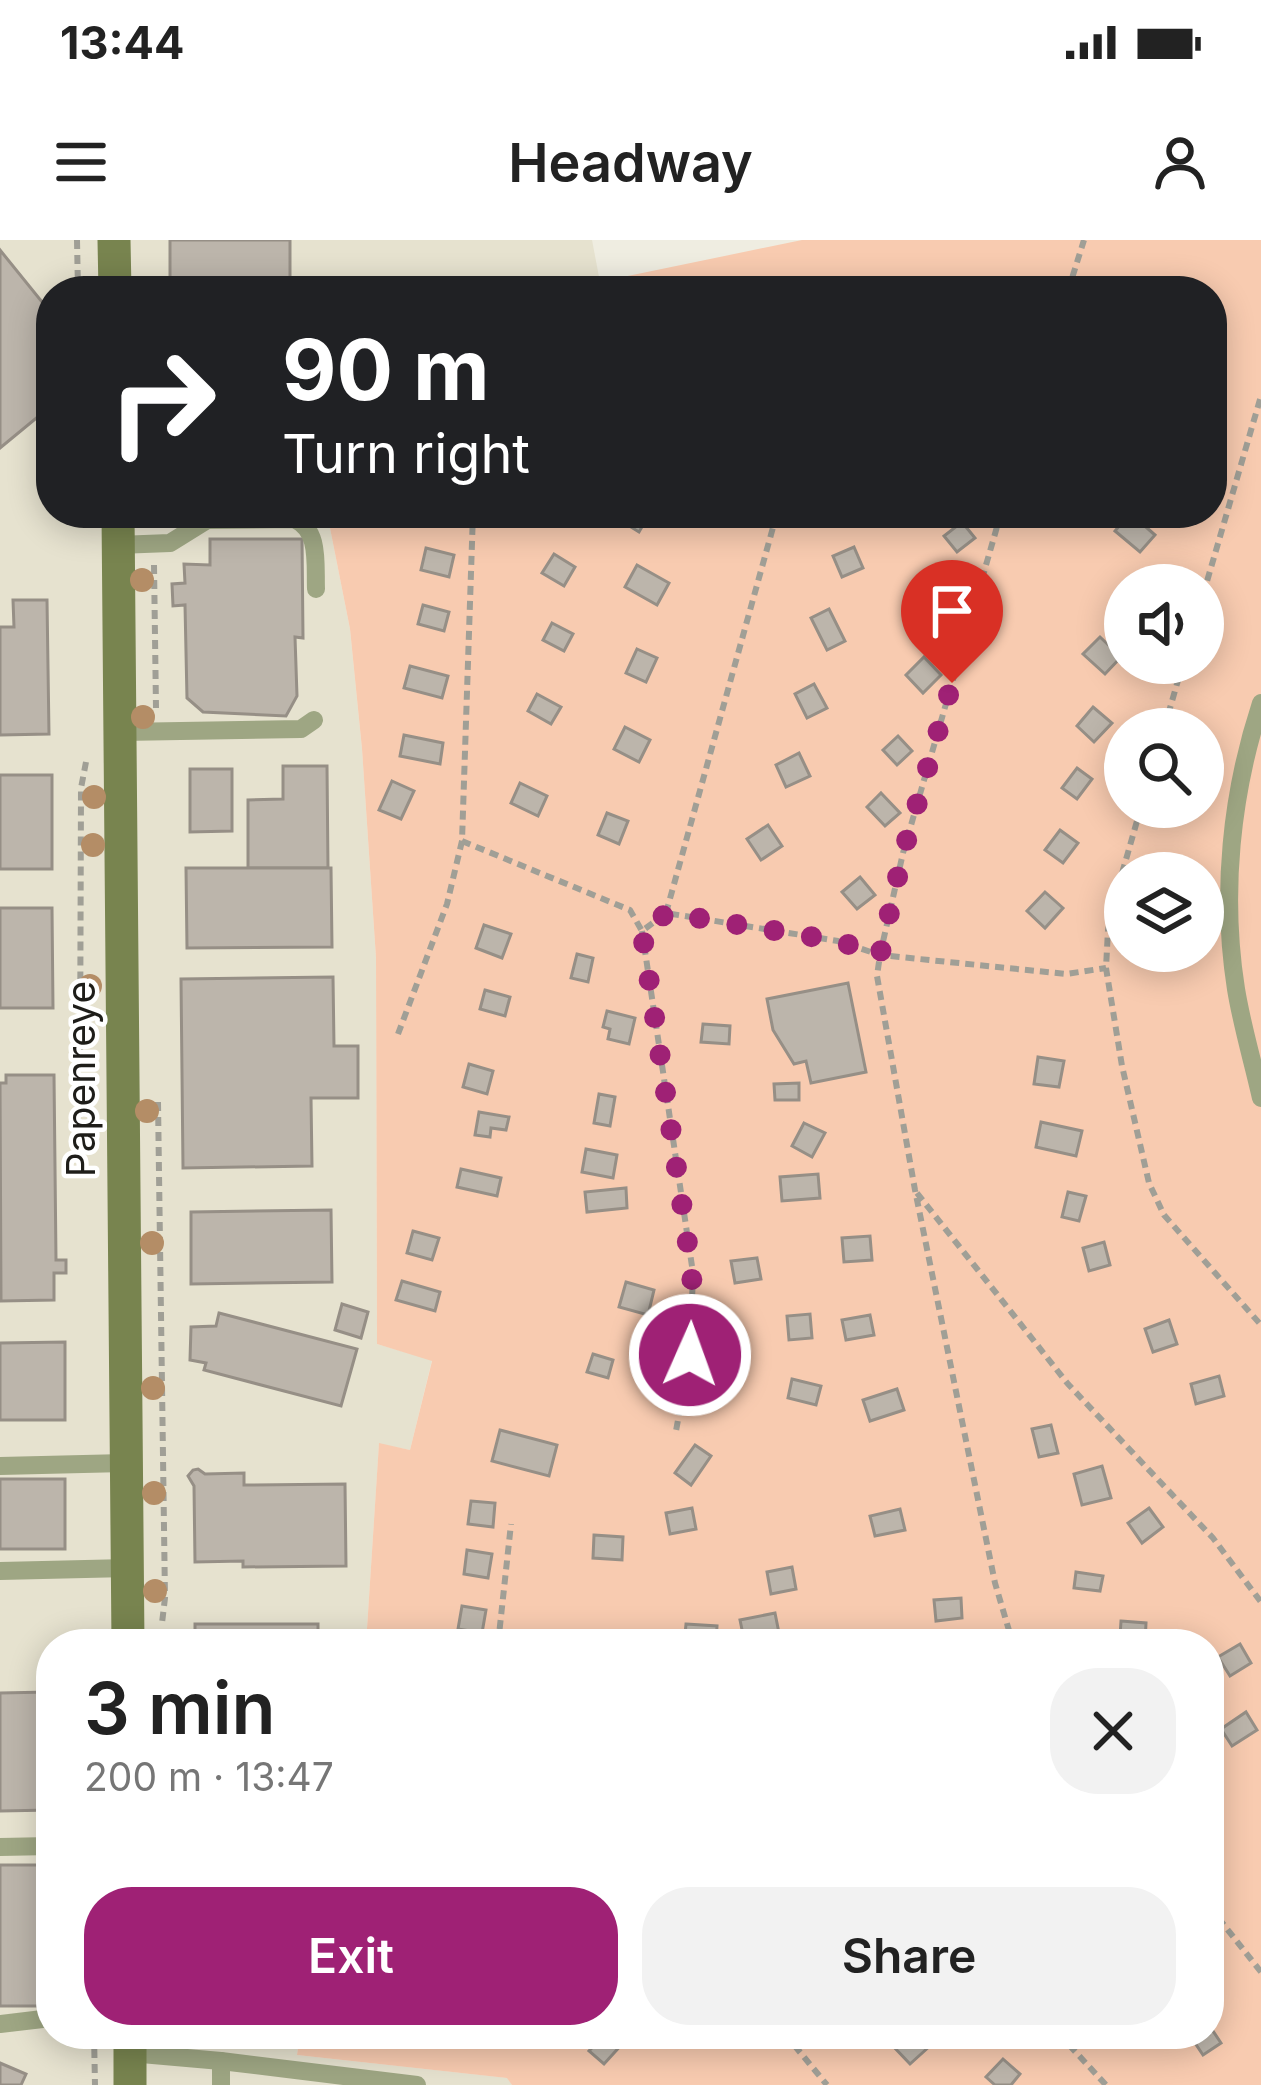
<!DOCTYPE html>
<meta charset="utf-8">
<style>
body{margin:0;font-family:Inter,sans-serif;background:#f2f2f2;color:#222;height:100vh;display:flex;flex-direction:column;font-size:45px;white-space:nowrap}
*{box-sizing:border-box;margin:0}
p{font-size:39px;color:#767676}
.icon{flex:none;width:66px;height:66px;fill:none;stroke:currentColor;stroke-width:2;stroke-linecap:round;stroke-linejoin:round}
.map{position:relative;flex:1;overflow:hidden}
.panel{position:absolute;left:36px;top:1389px;width:1188px;height:420px;display:flex;flex-direction:column;background:#fff;border-radius:48px;box-shadow:0 6px 30px #0003}
.panel>*{flex:none}
.hud{position:absolute;left:36px;top:36px;width:1191px;height:252px;border-radius:48px;box-shadow:0 6px 30px #0003;background:#202124;color:#fff;overflow:hidden}
.controls{position:absolute;left:1104px;top:324px;display:grid;gap:24px}
.controls a{display:grid;place-items:center;width:120px;height:120px;border-radius:50%;background:#fff;box-shadow:0 6px 30px #0003;font-size:60px}
.pin{position:absolute;display:grid;place-items:center;width:102px;height:102px;color:#fff;margin:-123px -51px;border-radius:50% 50% 50% 0;rotate:-45deg;box-shadow:0 0 12px #0007}
.pin .icon{rotate:45deg}
.me{position:absolute;width:132px;margin:-66px;rotate:2deg;stroke-linejoin:round;filter:drop-shadow(0 0 9px #0008)}
.turn{display:flex;align-items:center;gap:42px;height:252px;padding:0 48px;font-size:54px}
.turn .icon{width:156px;height:156px;stroke-width:2.5}
.turn b{display:block;font-size:84px;line-height:102px}
.round{display:grid;place-items:center;flex:none;width:126px;height:126px;border-radius:48px;background:#f2f2f2}
.overview{display:flex;align-items:center;justify-content:space-between;height:204px;padding:0 48px}
h1{font-size:72px;font-weight:600;line-height:90px}
.cta{display:flex;gap:24px;margin-top:auto;padding:24px 48px}
.cta a{flex:1;height:138px;border-radius:48px;background:#9f2175;color:#fff;font-size:48px;font-weight:600;line-height:138px;text-align:center}
.cta a+a{background:#f2f2f2;color:#222}
.status{display:flex;justify-content:space-between;align-items:center;height:84px;padding:0 60px;background:#fff;direction:ltr}
.status svg{height:33px;fill:currentColor}
header{display:flex;justify-content:space-between;align-items:center;height:156px;padding:0 48px;background:#fff;font-size:54px;font-weight:600}
.map>svg:first-child{display:block}
.built{fill:#e6e2cf}
.green{fill:#f8cbb0;fill-rule:evenodd}
.building{fill:#bcb5ab;stroke:#968f86;stroke-width:3}
.lines{fill:none;stroke-linecap:round;stroke-linejoin:round}
.path{stroke:#a09f96;stroke-width:6;stroke-dasharray:9 6;stroke-linecap:butt}
.service{stroke:#9ea683;stroke-width:18}
.secondary{stroke:#78844f;stroke-width:33}
.tree{fill:#b48d66}
.route{stroke:#9f2175;stroke-width:21;stroke-dasharray:0 37.8}
.labels{text-anchor:middle;stroke-width:9;stroke-linejoin:round;paint-order:stroke}
.street-label{font-size:39px;fill:#1e1d19;stroke:#fff}
</style>
<div class="status"><b>13:44</b><svg viewBox="0 0 49 12"><path d="M0 12V9h3v3zM5 12V6h3v6zM10 12V3h3v9zM15 12V0h3v12zM26 1h20v11H26zM47 4h2v5h-2z"/></svg></div>
<header><svg class="icon" aria-label="menu" viewBox="0 0 24 24"><path d="M4 6h16M4 12h16M4 18h16"/></svg>Headway<svg class="icon" aria-label="person" viewBox="0 0 24 24"><circle cx="12" cy="8" r="4"/><path d="M4 21q1-7 8-7t8 7"/></svg></header>
<div class="map">
<svg width="1261" height="1845" viewBox="0 0 1261 1845">
<rect width="100%" height="100%" fill="#efede1"/>
<path class="built" d="M0,0H592L600,42L555,51H51V273H327L350,389L362,509L376,718L377,1104L432,1120L410,1210L379,1204L366,1404H51V1794H300L297,1815L508,1838L512,1845H0Z"/>
<path class="green" d="M802,0H1261V1845H512L507,1838L297,1815L300,1794H1209V1404H366L379,1203L410,1210L432,1121L377,1104L376,718L362,509L350,389L327,273H1212V51H555ZM1125,345H1203V423H1125ZM1125,489H1203V567H1125ZM1125,633H1203V711H1125ZM768,759L865,831L806,821L794,824L773,790Z"/>
<g class="building">
<path d="M170,0H290V51H219V46H170Z"/>
<path d="M0,10L51,73V166L0,208Z"/>
<path d="M621,273H650L639,292L618,279Z"/>
<path d="M1130,273L1155,295L1140,312L1115,291Z"/>
<path d="M962,282L975,298L957,312L944,296Z"/>
<path d="M210,299H302L303,398L295,397L297,456L286,476L203,472L187,458L185,365L173,366L172,344L185,343L184,324L210,325Z"/>
<path d="M854,307L863,328L842,337L833,316Z"/>
<path d="M426,308L454,315L449,337L421,330Z"/>
<path d="M554,314L575,327L564,346L542,333Z"/>
<path d="M637,325L669,343L657,365L625,347Z"/>
<path d="M939,351L956,369L938,385L918,364L927,356L930,359Z"/>
<path d="M13,360H47L49,494L0,495V387H14Z"/>
<path d="M423,365L449,372L444,391L418,384Z"/>
<path d="M829,369L845,401L827,410L811,378Z"/>
<path d="M552,383L573,394L564,411L543,400Z"/>
<path d="M1100,397L1121,417L1105,434L1083,414Z"/>
<path d="M637,409L657,418L646,442L626,433Z"/>
<path d="M924,417L941,435L923,453L906,435Z"/>
<path d="M410,426L448,436L442,458L404,448Z"/>
<path d="M814,444L827,468L807,478L795,454Z"/>
<path d="M537,454L561,467L551,484L528,471Z"/>
<path d="M1093,467L1112,483L1094,502L1077,486Z"/>
<path d="M625,487L650,500L639,522L614,509Z"/>
<path d="M404,495L443,503L440,524L400,516Z"/>
<path d="M898,496L912,511L897,525L883,510Z"/>
<path d="M799,513L810,536L786,547L776,525Z"/>
<path d="M283,526H327L328,628H248V560L283,559Z"/>
<path d="M1077,528L1092,539L1077,559L1062,548Z"/>
<path d="M190,529H232V591L190,592Z"/>
<rect x="0" y="535" width="52" height="94"/>
<path d="M392,541L414,551L401,579L379,570Z"/>
<path d="M520,543L547,556L538,576L511,563Z"/>
<path d="M881,553L900,573L885,586L867,567Z"/>
<path d="M607,573L628,581L619,604L598,595Z"/>
<path d="M768,585L782,606L761,620L747,599Z"/>
<path d="M1060,590L1078,603L1063,623L1045,610Z"/>
<path d="M186,628H331L332,707L187,708Z"/>
<path d="M860,637L875,655L857,669L842,652Z"/>
<path d="M1045,652L1063,668L1045,688L1027,671Z"/>
<path d="M0,668H52L53,768H0Z"/>
<path d="M484,685L511,694L502,718L476,708Z"/>
<path d="M577,714L593,718L588,742L571,738Z"/>
<path d="M333,737L334,806H358V858H311L312,926L183,928L181,739Z"/>
<path d="M848,743L866,832L811,843L806,821L794,824L773,790L767,759Z"/>
<path d="M485,750L510,757L505,776L480,769Z"/>
<path d="M607,771L635,778L629,804L608,799L610,789L603,787Z"/>
<path d="M703,784L730,786L729,804L701,802Z"/>
<path d="M1038,817L1064,821L1059,847L1034,844Z"/>
<path d="M469,824L493,831L487,854L463,847Z"/>
<path d="M6,835H54L56,1020H66V1033H54V1060L1,1061L0,843H6Z"/>
<path d="M799,843V860H775L774,844Z"/>
<path d="M599,854L615,857L610,886L594,883Z"/>
<path d="M479,872L509,877L506,890L491,888L490,897L475,895Z"/>
<path d="M1041,882L1082,891L1076,916L1036,907Z"/>
<path d="M804,883L825,893L812,917L792,906Z"/>
<path d="M586,909L617,915L613,938L582,932Z"/>
<path d="M461,929L501,938L497,956L457,947Z"/>
<path d="M818,934L820,958L782,961L780,937Z"/>
<path d="M626,948L627,968L587,972L585,952Z"/>
<path d="M1068,952L1086,956L1079,981L1062,977Z"/>
<path d="M331,970L332,1042L191,1044V972Z"/>
<path d="M413,991L439,998L432,1020L407,1013Z"/>
<path d="M870,996L872,1020L844,1022L842,998Z"/>
<path d="M1104,1002L1110,1025L1089,1031L1083,1008Z"/>
<path d="M757,1018L761,1039L735,1043L731,1021Z"/>
<path d="M402,1041L440,1052L435,1071L396,1060Z"/>
<path d="M626,1042L654,1050L648,1075L619,1067Z"/>
<path d="M342,1064L368,1072L361,1098L335,1090Z"/>
<path d="M219,1073L357,1109L341,1166L204,1130L206,1123L190,1120L191,1087L216,1086Z"/>
<path d="M810,1074L812,1098L789,1100L787,1076Z"/>
<path d="M870,1075L874,1095L846,1100L842,1080Z"/>
<path d="M1169,1080L1177,1104L1153,1112L1145,1089Z"/>
<path d="M65,1102V1180H0V1103Z"/>
<path d="M593,1114L613,1120L608,1138L587,1132Z"/>
<path d="M1219,1136L1224,1156L1196,1164L1191,1144Z"/>
<path d="M792,1139L821,1146L816,1165L788,1158Z"/>
<path d="M897,1149L904,1170L870,1181L863,1160Z"/>
<path d="M1051,1185L1058,1213L1039,1217L1032,1189Z"/>
<path d="M500,1190L557,1205L549,1236L492,1221Z"/>
<path d="M695,1205L711,1216L691,1245L675,1233Z"/>
<path d="M1102,1226L1111,1258L1082,1265L1074,1234Z"/>
<path d="M198,1229L205,1234L244,1233V1245L345,1244L346,1326L243,1327V1321L195,1322L194,1246L188,1236L193,1230Z"/>
<rect x="0" y="1239" width="65" height="70"/>
<path d="M471,1261L495,1263L493,1287L468,1284Z"/>
<path d="M692,1268L696,1289L670,1294L666,1273Z"/>
<path d="M1149,1268L1163,1287L1142,1303L1128,1283Z"/>
<path d="M900,1269L905,1290L875,1296L870,1276Z"/>
<path d="M594,1295L623,1297L622,1320L593,1318Z"/>
<path d="M467,1310L492,1314L488,1338L464,1334Z"/>
<path d="M792,1327L796,1349L771,1354L767,1332Z"/>
<path d="M1076,1332L1103,1336L1100,1351L1074,1348Z"/>
<path d="M961,1358L962,1378L936,1381L934,1360Z"/>
<path d="M462,1366L486,1370L482,1393L458,1389Z"/>
<path d="M775,1373L780,1398L745,1404L740,1380Z"/>
<path d="M1121,1381L1146,1383L1145,1404H1114V1396L1120,1397Z"/>
<rect x="195" y="1384" width="123" height="20"/>
<path d="M686,1384L717,1386L716,1404H684Z"/>
<path d="M1240,1404L1251,1423L1230,1436L1218,1417Z"/>
<path d="M48,1452L50,1570L0,1571V1453Z"/>
<path d="M1246,1472L1257,1490L1232,1506L1221,1489Z"/>
<rect x="0" y="1625" width="51" height="141"/>
<path d="M1209,1785L1221,1803L1203,1815L1189,1794H1209Z"/>
<path d="M605,1794H613L623,1803L604,1824L589,1811Z"/>
<path d="M907,1794H921L931,1805L910,1824L893,1806Z"/>
<path d="M1003,1819L1020,1834L1011,1845H995L986,1837Z"/>
<path d="M0,1823L26,1834L21,1845H0Z"/>
</g>
<g class="lines">
<g class="path">
<path d="M77,0L78,51"/>
<path d="M1068,51L1084,0"/>
<path d="M1001,273L903,613L880,715L877,736L915,950L995,1343L1013,1404"/>
<path d="M154,325L156,468"/>
<path d="M1203,355L1261,156"/>
<path d="M1164,489L1183,423"/>
<path d="M86,522L81,548L80,838L89,879"/>
<path d="M1141,567L1115,658L1108,690L1106,728L1122,826L1149,943L1164,975L1261,1085"/>
<path d="M462,601L630,670L642,691L666,673L838,701L880,715L1066,734L1106,728"/>
<path d="M666,673L777,273"/>
<path d="M642,691L693,1033L690,1115L676,1191"/>
<path d="M398,794L447,664L462,601L473,273"/>
<path d="M158,862L165,1358L162,1383"/>
<path d="M917,953L1068,1144L1213,1298L1261,1362"/>
<path d="M498,1404L511,1284"/>
<path d="M1209,1666L1261,1732"/>
<path d="M94,1794L95,1845"/>
<path d="M428,1794H437"/>
<path d="M785,1794L827,1845"/>
<path d="M1059,1794L1106,1845"/>
</g>
<g class="service">
<path d="M118,305L170,303L207,280L294,279C320,290 315,323 316,349"/>
<path d="M1261,463C1231,554 1221,654 1236,749C1242,786 1253,822 1261,858"/>
<path d="M121,492L301,489L314,480"/>
<path d="M0,1226L125,1223"/>
<path d="M0,1331L128,1328"/>
<path d="M0,1607L51,1606"/>
<path d="M0,1784L51,1778"/>
<path d="M130,1813L221,1821L417,1845"/>
<path d="M221,1821V1845"/>
</g>
<g class="secondary">
<path d="M114,0L115,51"/>
<path d="M118,273L128,1404"/>
<path d="M130,1794V1845"/>
</g>
</g>
<g class="tree">
<circle cx="142" cy="340" r="12"/>
<circle cx="143" cy="477" r="12"/>
<circle cx="94" cy="557" r="12"/>
<circle cx="93" cy="605" r="12"/>
<circle cx="90" cy="746" r="12"/>
<circle cx="147" cy="871" r="12"/>
<circle cx="152" cy="1003" r="12"/>
<circle cx="153" cy="1148" r="12"/>
<circle cx="154" cy="1253" r="12"/>
<circle cx="155" cy="1351" r="12"/>
</g>
<g class="lines">
<path class="route" d="M690,1115L692,1034L642,691L667,673L838,701L880,715L903,613L952,443"/>
</g>
<g class="labels">
<g class="street-label">
<text transform="translate(81 839) rotate(-90)" y="14">Papenreye</text>
</g>
</g>
</svg>
<div class="controls">
<a><svg class="icon" aria-label="sound" viewBox="0 0 24 24"><path d="M4 9h4l5-4v14l-5-4H4zM17 9q2 3 0 6"/></svg></a>
<a><svg class="icon" aria-label="search" viewBox="0 0 24 24"><circle cx="10" cy="10" r="6"/><path d="M15 15l6 6"/></svg></a>
<a><svg class="icon" aria-label="layers" viewBox="0 0 24 24"><path d="M12 4l9 5-9 5-9-5zM3 14l9 5 9-5"/></svg></a>
</div>
<div class="pin" style="left:952px;top:443px;background:#d93025"><svg class="icon" aria-label="arrive" viewBox="0 0 24 24"><path d="M6 21V4h12l-3 4 3 4H6"/></svg></div>
<svg class="me" style="left:690px;top:1115px" viewBox="-20 -20 40 40"><circle r="17" fill="#9f2175" stroke="#fff" stroke-width="3"/><path d="M0-11L8 9 0 5-8 9z" fill="#fff"/></svg>
<div class="hud">
<div class="turn"><svg class="icon" aria-label="right" viewBox="0 0 24 24"><path d="M7 20v-9h11M14 6l5 5-5 5"/></svg><div><b>90 m</b>Turn right</div></div>
</div>
<section class="panel">
<div class="overview"><div><h1>3 min</h1><p>200 m · 13:47</p></div><a class="round"><svg class="icon" aria-label="close" viewBox="0 0 24 24"><path d="M6 6l12 12M18 6L6 18"/></svg></a></div>
<div class="cta"><a>Exit</a><a>Share</a></div>
</section>
</div>
